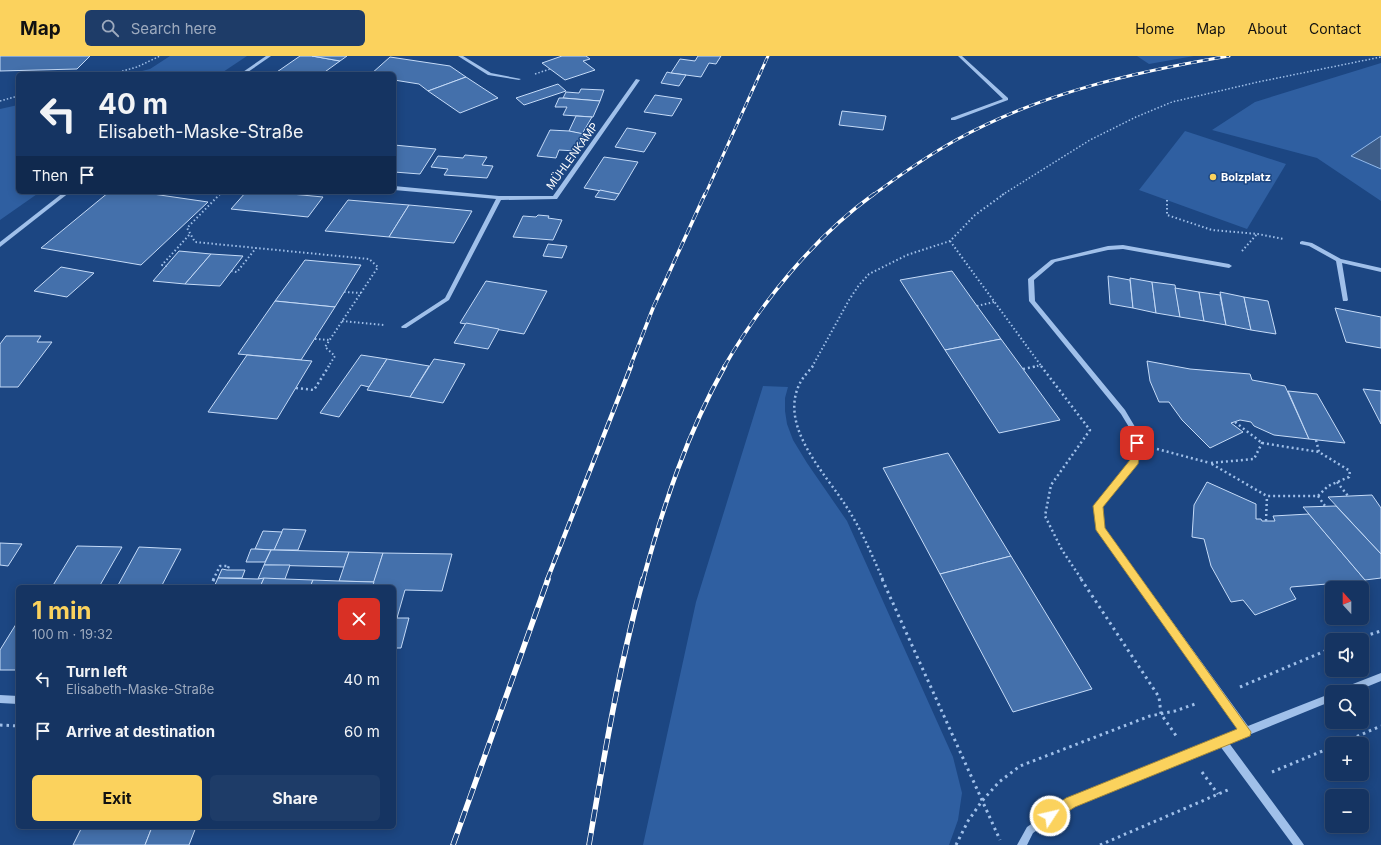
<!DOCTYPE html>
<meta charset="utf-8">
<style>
body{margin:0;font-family:Inter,sans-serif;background:#1e3c68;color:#f1f3f6;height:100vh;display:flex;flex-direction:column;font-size:15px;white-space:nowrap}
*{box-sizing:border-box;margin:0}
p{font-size:13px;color:#9daabe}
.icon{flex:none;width:22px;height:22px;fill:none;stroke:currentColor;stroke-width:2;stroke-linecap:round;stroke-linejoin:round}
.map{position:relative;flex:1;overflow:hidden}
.drawer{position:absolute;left:16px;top:529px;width:380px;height:244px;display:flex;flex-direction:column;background:#153462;border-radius:6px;box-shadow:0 2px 10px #0003,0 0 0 1px #344f77}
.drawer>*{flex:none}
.guide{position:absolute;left:16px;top:16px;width:380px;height:122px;border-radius:6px;box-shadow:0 2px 10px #0003,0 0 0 1px #344f77;background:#153462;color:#f1f3f6;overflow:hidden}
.needle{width:26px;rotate:339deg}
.fabs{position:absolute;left:1325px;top:525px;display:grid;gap:8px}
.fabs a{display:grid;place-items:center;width:44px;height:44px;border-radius:6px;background:#153462;box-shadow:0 2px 10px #0003,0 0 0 1px #344f77;font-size:20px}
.pin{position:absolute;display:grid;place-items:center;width:34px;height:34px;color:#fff;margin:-17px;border-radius:8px;box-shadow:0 2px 6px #0006}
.me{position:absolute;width:44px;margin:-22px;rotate:55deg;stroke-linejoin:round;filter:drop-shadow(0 0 3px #0008)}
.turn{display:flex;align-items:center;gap:14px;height:84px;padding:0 16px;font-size:18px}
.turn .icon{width:52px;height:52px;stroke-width:2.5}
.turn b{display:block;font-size:28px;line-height:34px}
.then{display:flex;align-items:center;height:38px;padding:0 16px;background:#0003;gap:8px;font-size:15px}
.round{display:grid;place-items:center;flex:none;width:42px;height:42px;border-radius:6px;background:#1e3c68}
.summary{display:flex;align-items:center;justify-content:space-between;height:68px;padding:0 16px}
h1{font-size:24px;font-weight:700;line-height:30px;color:#fbd25d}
.primary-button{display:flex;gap:8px;margin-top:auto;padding:8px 16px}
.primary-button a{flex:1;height:46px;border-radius:6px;background:#fbd25d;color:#111;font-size:16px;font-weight:700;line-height:46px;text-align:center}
.primary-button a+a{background:#1e3c68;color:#f1f3f6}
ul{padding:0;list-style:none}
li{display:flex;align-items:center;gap:12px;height:52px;padding:0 16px}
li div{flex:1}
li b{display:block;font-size:15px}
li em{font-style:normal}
header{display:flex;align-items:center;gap:24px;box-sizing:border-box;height:56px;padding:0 20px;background:#fbd25d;color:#111}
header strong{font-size:19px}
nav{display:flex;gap:22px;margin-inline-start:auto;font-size:14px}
.search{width:280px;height:36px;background:#1e3c68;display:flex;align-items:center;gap:10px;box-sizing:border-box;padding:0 14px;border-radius:6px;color:#9daabe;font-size:15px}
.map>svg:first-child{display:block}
.green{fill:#2f5fa1}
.water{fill:#3d5d89;stroke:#93baec}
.building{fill:#4470ab;stroke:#c5dbf8}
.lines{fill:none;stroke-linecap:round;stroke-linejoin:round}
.path-far3{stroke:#a0c0ea;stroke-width:1.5;stroke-dasharray:1.5 2;stroke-linecap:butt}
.path-far2{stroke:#a0c0ea;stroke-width:2;stroke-dasharray:1.5 2.5;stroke-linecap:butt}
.path-far1{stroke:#a0c0ea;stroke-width:2.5;stroke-dasharray:2 3;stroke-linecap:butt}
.path{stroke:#a0c0ea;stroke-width:3;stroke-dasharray:2.5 4;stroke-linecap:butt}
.minor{fill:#a0c0ea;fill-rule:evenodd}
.rail-far3-casing{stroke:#fff;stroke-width:3}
.rail-far2-casing{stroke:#fff;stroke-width:3.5}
.rail-far1-casing{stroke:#fff;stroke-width:4.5}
.rail-casing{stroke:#fff;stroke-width:5.5}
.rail-far3{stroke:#1c4682;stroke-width:2;stroke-dasharray:6;stroke-linecap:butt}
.rail-far2{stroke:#1c4682;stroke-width:2.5;stroke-dasharray:8;stroke-linecap:butt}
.rail-far1{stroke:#1c4682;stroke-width:3;stroke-dasharray:9;stroke-linecap:butt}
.rail{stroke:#1c4682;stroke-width:4;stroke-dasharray:12;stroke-linecap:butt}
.route{fill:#fbd25d;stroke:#a3883c}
.poi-dot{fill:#fbd25d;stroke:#1c4682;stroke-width:1.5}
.labels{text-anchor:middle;stroke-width:3;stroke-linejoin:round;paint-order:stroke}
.far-street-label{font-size:11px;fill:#fff;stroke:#1c4682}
.far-poi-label{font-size:11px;font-weight:bold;fill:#fff;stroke:#1c4682;text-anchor:start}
</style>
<header>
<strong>Map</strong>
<div class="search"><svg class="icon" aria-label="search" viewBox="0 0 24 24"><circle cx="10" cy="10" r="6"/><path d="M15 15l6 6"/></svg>Search here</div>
<nav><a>Home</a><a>Map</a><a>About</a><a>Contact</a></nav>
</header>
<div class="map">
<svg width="1381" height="789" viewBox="0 0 1381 789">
<rect width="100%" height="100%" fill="#1c4682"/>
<g class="green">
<path d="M170,0H247L220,18H130L150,13Z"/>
<path d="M1137,0H1194L1149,8Z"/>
<path d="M1381,7V80L1351,100L1381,113V145L1317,102L1212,74L1255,46Z"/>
<path d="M18,49V136H40L0,164V53Z"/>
<path d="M1185,75L1286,108L1247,173L1139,134Z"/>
<path d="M763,330L788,331L785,342V355L787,368L793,384L807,407L847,465L953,701L962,737L958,764L949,789H643L696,546Z"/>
</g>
<path class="water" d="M1381,80V113L1351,100Z"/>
<g class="building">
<path d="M0,0H90L77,13L0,15Z"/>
<path d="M300,0H312L340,5L322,18H274Z"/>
<path d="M312,0H347L340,5Z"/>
<path d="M562,0H586L590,3L583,5L595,14L565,24L542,7Z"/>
<path d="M698,0H721L716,8L709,7L701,21L671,17L680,3L695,5Z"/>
<path d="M390,1L450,10L466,21L428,35L419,28L394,24V18H371Z"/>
<path d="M667,16L671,17L686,19L679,30L661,27Z"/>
<path d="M466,21L498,42L460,57L428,35Z"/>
<path d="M558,28L566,35L524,49L516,42Z"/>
<path d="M581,33L604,34L600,45L563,42L566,36L579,37Z"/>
<path d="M655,39L682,43L672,60L644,56Z"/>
<path d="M559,42H563L600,45L593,61H592L563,59L567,51H555Z"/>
<path d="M842,55L886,60L883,74L839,69Z"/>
<path d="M576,60L592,61L582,78L569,75Z"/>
<path d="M627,72L656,77L644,96L615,91Z"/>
<path d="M550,74L569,75L584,78L576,95L559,94L556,102L537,100Z"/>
<path d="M394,89L436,93L420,118L394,116Z"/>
<path d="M465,99L487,101L482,109L493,110L487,122L444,119L448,113L431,111L438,100L463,102Z"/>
<path d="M604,101L638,106L619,138L584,132Z"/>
<path d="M600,134L619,138L615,144L595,141Z"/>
<path d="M109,136H139L208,146L141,209L41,192Z"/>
<path d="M246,136H270L323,141L308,161L231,153Z"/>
<path d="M348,144L383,147L409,149L389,181L325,175Z"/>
<path d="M409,149L442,152L472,155L454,187L389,181Z"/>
<path d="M538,159L549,160L548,162L562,164L553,184L513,181L523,160L536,161Z"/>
<path d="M548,188L567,190L562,202L543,200Z"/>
<path d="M179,195L211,198L185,228L153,225Z"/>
<path d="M211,198L243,200L220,230L185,228Z"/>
<path d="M305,204L361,209L335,251L275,245Z"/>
<path d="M61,211L94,217L67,241L34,235Z"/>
<path d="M952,215L977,250L1001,283L945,294L900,224Z"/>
<path d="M1108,220L1130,224L1133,252L1110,248Z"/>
<path d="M1130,222L1152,226L1156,257L1133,252Z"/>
<path d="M486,225L547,235L524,278L460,267Z"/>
<path d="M1152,226L1175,229L1180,261L1156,257Z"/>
<path d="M1175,232L1199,236L1204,265L1180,261Z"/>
<path d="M1199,236L1220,239L1226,269L1204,265Z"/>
<path d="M1220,236L1244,241L1251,274L1226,269Z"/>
<path d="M1244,241L1268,245L1276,278L1251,274Z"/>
<path d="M275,245L335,251L301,304L238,298Z"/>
<path d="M1335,252L1381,261V292L1346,286Z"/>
<path d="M466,267L499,273L488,293L454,287Z"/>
<path d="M6,280H41L37,286H52L18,331H0V288Z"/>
<path d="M1001,283L1023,313L1060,364L999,377L945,294Z"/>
<path d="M247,299L312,305L277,363L208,356Z"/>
<path d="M361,299L387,303L369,331L361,329L339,361L320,357Z"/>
<path d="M387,303L429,310L410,341L367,334Z"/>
<path d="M434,303L465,308L443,347L410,341Z"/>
<path d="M1147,305L1190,313L1250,318L1252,324L1285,330L1309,383L1274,379L1254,370L1251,366L1240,364L1231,367L1243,376L1210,392L1182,364L1169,346H1159L1150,325Z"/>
<path d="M1363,333L1381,335V368Z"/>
<path d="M1288,335L1317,338L1345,387L1309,383Z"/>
<path d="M948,397L1011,500L940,518L883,412Z"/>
<path d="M1207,426L1256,448V463H1261L1262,465H1275L1273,460L1309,458L1365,524L1369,532H1332V536L1327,528L1291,531L1290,533L1296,543L1255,559L1243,544L1231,546L1211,510L1204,483L1192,481L1194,449Z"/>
<path d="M1372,439L1381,452V498L1328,441Z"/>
<path d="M1336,450L1381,498V522L1365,524L1303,451Z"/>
<path d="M283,473L306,474L298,494H274Z"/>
<path d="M263,475L282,476L274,494L255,493Z"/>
<path d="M0,487L22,488L8,510L0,509Z"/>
<path d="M77,490L122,491L99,531H52Z"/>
<path d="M139,491L181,493L161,531H117Z"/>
<path d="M251,493H255L271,494L265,506H246Z"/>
<path d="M271,494H274L349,496L344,511L264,509Z"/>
<path d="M349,496L383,497L374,526L339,525Z"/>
<path d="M383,497L452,498L442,535L405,534L397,562H394V531H372Z"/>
<path d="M1011,500L1092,633L1013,656L940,518Z"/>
<path d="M264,509H290L285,523H258Z"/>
<path d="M222,513L227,514H245L242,522H218Z"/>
<path d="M218,522L258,523L264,522L260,531H214Z"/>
<path d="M264,522L285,523L313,524L310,531H260Z"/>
<path d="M313,524L339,525L374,526L372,531H310Z"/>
<path d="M394,562H409L401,592H394Z"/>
<path d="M18,565V614H0V594Z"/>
<path d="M82,771H152L145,789H73Z"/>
<path d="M152,771H196L189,789H145Z"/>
</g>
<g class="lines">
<g class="path-far3">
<path d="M112,18L137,11L160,0"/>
<path d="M535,18L550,13"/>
<path d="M0,45L18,40"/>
<path d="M219,139L222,136"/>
<path d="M1002,139L1090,84L1136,61L1172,46L1258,26L1381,1"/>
</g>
<g class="path-far2">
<path d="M220,138L187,172L195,186L369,203L378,211L325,291L335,300L328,311"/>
<path d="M1167,144V159L1212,174L1258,178L1284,183"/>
<path d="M950,185L1042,311"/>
<path d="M1242,195L1257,178"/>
<path d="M167,210L162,209L190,178"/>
<path d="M231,215L237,216L256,192"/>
<path d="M344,236L361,237"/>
<path d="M977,250L994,246"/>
<path d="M342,265L384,269"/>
<path d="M315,283L330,284"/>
<path d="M812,311L849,244L859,229L869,218L907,199L950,185L975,159L1004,138"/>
<path d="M1033,311L1041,309"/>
</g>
<g class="path-far1">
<path d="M813,310C809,315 803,321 800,327C778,370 825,417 846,450C861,473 872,499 883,524"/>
<path d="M1041,310L1090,374L1051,429L1045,460L1062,494L1082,524"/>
<path d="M1023,313L1038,310"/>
<path d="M296,332L314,334L329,310"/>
<path d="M1235,366L1262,387"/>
<path d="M1316,384L1319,396"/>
<path d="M1262,387L1319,396L1350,415L1349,421L1328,430L1318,440H1267L1210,407L1254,403Z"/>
<path d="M1157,393L1210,407"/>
<path d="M1337,426L1348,440"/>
<path d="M1318,440L1325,450"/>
<path d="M1266,465L1267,440"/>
<path d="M213,524L220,510H229L227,514"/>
</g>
<g class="path">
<path d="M882,523L1000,784"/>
<path d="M1081,523L1159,641L1161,658L1177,681"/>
<path d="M210,531L214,523"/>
<path d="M1352,584L1381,575"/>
<path d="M1240,631L1332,592"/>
<path d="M0,669L18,670"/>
<path d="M1339,688L1381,670"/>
<path d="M1202,716L1218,738"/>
<path d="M1272,716L1332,691"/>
<path d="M956,789L968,765L982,745L999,726L1020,710L1150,660L1175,655L1198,647"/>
<path d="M1100,789L1230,733"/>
</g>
<g class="minor">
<path d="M266,0H271L245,18H240Z"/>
<path d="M458,0H463L491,17L521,23L519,24L488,19Z"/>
<path d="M958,0H962L1008,42V44L955,64H951V62L1003,43Z"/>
<path d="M636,23L640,24L557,143L501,144L449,244L406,272H402L401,271L402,270L445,242L496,143L394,134V130L499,140H553Z"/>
<path d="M64,136H70L0,191V186Z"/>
<path d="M1302,185L1312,187L1341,203L1381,212V216L1342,207L1348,244L1347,245H1343L1336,205L1309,190L1300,188V186Z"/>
<path d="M1123,189L1229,208L1232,210L1229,212L1123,193L1108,194L1055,206L1034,224L1035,245L1125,354L1141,381L1137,408L1102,451L1105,473L1248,670L1332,637V645L1229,687L1302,786L1304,789H1293L1220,690L1074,749L1033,777L1027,789H1017L1027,771L1068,743L1239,674L1098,476L1094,450L1131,405L1135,381L1121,358L1029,245L1028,223L1051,204L1108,190Z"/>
<path d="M1381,617V625L1354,636H1339L1340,633Z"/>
<path d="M0,639L18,640V648L0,647Z"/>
</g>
<g class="rail-far3-casing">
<g id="rail-far3">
<path d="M705,139L768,0"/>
<path d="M873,139C900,119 927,100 956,84C1041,37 1134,16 1229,0"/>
</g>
</g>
<g class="rail-far2-casing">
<g id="rail-far2">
<path d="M630,311L653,252L705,138"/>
<path d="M724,311C761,247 813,182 874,138"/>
</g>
</g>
<g class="rail-far1-casing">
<g id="rail-far1">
<path d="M547,524L631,310"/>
<path d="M643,524C663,451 687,377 725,310"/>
</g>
</g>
<g class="rail-casing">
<g id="rail">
<path d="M453,789L548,523"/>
<path d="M589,789C604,700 619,611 643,523"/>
</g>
</g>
<use href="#rail-far3" class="rail-far3"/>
<use href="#rail-far2" class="rail-far2"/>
<use href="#rail-far1" class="rail-far1"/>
<use href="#rail" class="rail"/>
</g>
<path class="route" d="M1137,384L1142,387L1138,408L1103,451L1105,472L1251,676L1250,680L1075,751L1050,767L1046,765L1044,760L1046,756L1066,742L1237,673L1096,474L1093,450L1130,404L1133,387Z"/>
<circle class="poi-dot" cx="1213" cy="121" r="4"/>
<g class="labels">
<g class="far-street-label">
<text transform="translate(572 100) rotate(-54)" y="4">MÜHLENKAMP</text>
</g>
<g class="far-poi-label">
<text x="1221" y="125">Bolzplatz</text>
</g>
</g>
</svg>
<div class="fabs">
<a><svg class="needle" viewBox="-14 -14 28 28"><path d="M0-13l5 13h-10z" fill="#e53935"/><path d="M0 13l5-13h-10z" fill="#9daabe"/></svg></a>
<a><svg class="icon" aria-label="sound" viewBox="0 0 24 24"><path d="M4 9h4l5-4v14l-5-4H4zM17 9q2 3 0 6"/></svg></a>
<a><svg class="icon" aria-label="search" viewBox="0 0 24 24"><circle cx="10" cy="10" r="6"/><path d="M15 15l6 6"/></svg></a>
<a>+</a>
<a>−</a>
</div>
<div class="pin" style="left:1137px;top:387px;background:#d93025"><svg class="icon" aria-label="arrive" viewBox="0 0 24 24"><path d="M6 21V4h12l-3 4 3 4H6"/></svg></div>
<svg class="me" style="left:1050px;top:760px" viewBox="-20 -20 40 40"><circle r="17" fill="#fbd25d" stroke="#fff" stroke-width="3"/><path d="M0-11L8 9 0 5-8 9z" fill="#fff"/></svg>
<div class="guide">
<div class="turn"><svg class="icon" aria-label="left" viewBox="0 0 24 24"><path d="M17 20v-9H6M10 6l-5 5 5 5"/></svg><div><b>40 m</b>Elisabeth-Maske-Straße</div></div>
<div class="then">Then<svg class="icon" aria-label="arrive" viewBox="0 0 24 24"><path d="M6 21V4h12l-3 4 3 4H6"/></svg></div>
</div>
<section class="drawer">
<div class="summary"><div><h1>1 min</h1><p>100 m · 19:32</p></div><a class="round" style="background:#d93025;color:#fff"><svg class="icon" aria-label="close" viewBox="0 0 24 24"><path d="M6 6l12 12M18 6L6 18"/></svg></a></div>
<ul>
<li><svg class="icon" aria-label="left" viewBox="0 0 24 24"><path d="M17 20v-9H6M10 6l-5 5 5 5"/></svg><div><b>Turn left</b><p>Elisabeth-Maske-Straße</p></div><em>40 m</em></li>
<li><svg class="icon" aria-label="arrive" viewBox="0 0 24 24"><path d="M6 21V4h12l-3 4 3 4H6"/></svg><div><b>Arrive at destination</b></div><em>60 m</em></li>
</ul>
<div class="primary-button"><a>Exit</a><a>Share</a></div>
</section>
</div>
